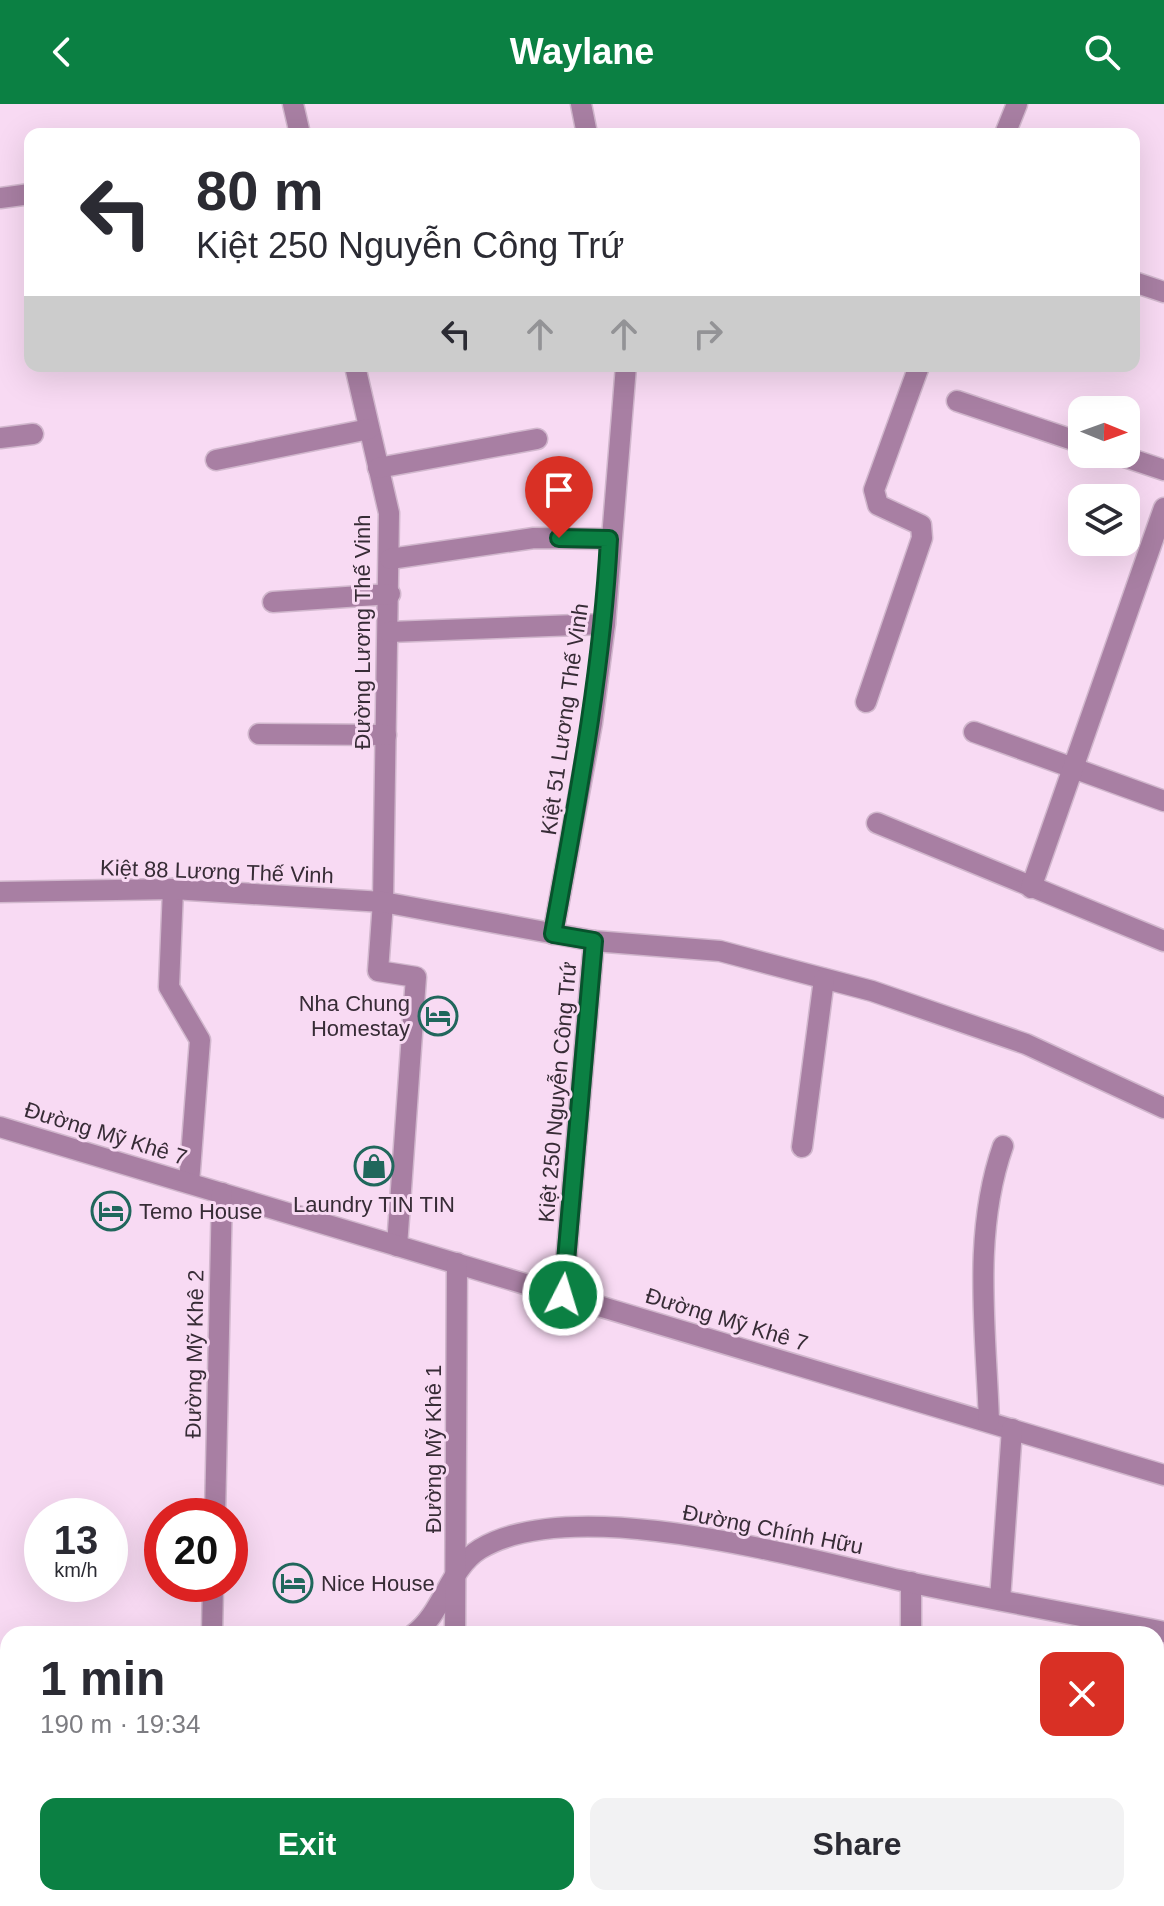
<!DOCTYPE html>
<meta charset="utf-8">
<style>
body{margin:0;font-family:Arial,sans-serif;background:#f2f2f3;color:#2b2b33;height:100vh;display:flex;flex-direction:column;font-size:30px;white-space:nowrap}
*{box-sizing:border-box;margin:0}
p{font-size:26px;color:#7c7c81}
.icon{flex:none;width:44px;height:44px;fill:none;stroke:currentColor;stroke-width:2;stroke-linecap:round;stroke-linejoin:round}
.map{position:relative;flex:1;overflow:hidden}
.details{position:absolute;left:0px;top:1522px;width:1164px;height:280px;display:flex;flex-direction:column;background:#fff;border-radius:24px 24px 0 0;box-shadow:0 8px 32px #0002}
.details>*{flex:none}
.top-card{position:absolute;left:24px;top:24px;width:1116px;height:244px;border-radius:16px;box-shadow:0 8px 32px #0002;background:#fff;color:#2b2b33;overflow:hidden}
.needle{width:52px;rotate:91deg}
.buttons{position:absolute;left:1068px;top:292px;display:grid;gap:16px}
.buttons a{display:grid;place-items:center;width:72px;height:72px;border-radius:16px;background:#fff;box-shadow:0 8px 32px #0002;font-size:40px}
.speed{position:absolute;left:24px;top:1394px;display:flex;gap:16px;font-size:40px;font-weight:700;text-align:center}
.speed>*{display:grid;place-content:center;width:104px;height:104px;border-radius:50%;background:#fff;box-shadow:0 8px 32px #0002;line-height:1}
.speed small{font-size:20px;font-weight:400}
.speed .limit{border:12px solid #d22;background:#fff;color:#111}
.pin{position:absolute;display:grid;place-items:center;width:68px;height:68px;color:#fff;margin:-82px -34px;border-radius:50% 50% 50% 0;rotate:-45deg;box-shadow:0 0 8px #0007}
.pin .icon{rotate:45deg}
.me{position:absolute;width:88px;margin:-44px;rotate:5deg;stroke-linejoin:round;filter:drop-shadow(0 0 6px #0008)}
.turn{display:flex;align-items:center;gap:28px;height:168px;padding:0 40px;font-size:36px}
.turn .icon{width:104px;height:104px;stroke-width:2.5}
.turn b{display:block;font-size:56px;line-height:68px}
.lanes{display:flex;align-items:center;height:76px;padding:0 40px;background:#0003;justify-content:center;gap:40px;direction:ltr}
.lanes .off{opacity:.35}
.round{display:grid;place-items:center;flex:none;width:84px;height:84px;border-radius:16px;background:#f2f2f3}
.overview{display:flex;align-items:center;justify-content:space-between;height:136px;padding:0 40px}
h1{font-size:48px;font-weight:700;line-height:60px}
.primary-button{display:flex;gap:16px;margin-top:auto;padding:16px 40px}
.primary-button a{flex:1;height:92px;border-radius:16px;background:#0b8043;color:#fff;font-size:32px;font-weight:700;line-height:92px;text-align:center}
.primary-button a+a{background:#f2f2f3;color:#2b2b33}
header{display:flex;justify-content:space-between;align-items:center;height:104px;padding:0 40px;background:#0b8043;color:#fff;font-size:36px;font-weight:700}
.map>svg:first-child{display:block}
.lines{fill:none;stroke-linecap:round;stroke-linejoin:round}
.minor-casing{stroke:#d1b7cd;stroke-width:23}
.minor{stroke:#a87fa3;stroke-width:20}
.route-casing{stroke:#07532c;stroke-width:20}
.route{stroke:#0b8043;stroke-width:14}
.labels{text-anchor:middle;stroke-width:6;stroke-linejoin:round;paint-order:stroke}
.street-label{font-size:22px;fill:#372c36;stroke:#f8daf3}
.poi-label{font-size:22px;fill:#372c36;stroke:#f8daf3;text-anchor:start}
</style>
<header><svg class="icon" aria-label="back" viewBox="0 0 24 24"><path d="M15 5l-7 7 7 7"/></svg>Waylane<svg class="icon" aria-label="search" viewBox="0 0 24 24"><circle cx="10" cy="10" r="6"/><path d="M15 15l6 6"/></svg></header>
<div class="map">
<svg width="1164" height="1802" viewBox="0 0 1164 1802">
<rect width="100%" height="100%" fill="#f8daf3"/>
<g class="lines">
<g class="minor-casing">
<g id="minor">
<path d="M293,0L300,30"/>
<path d="M581,0L587,30"/>
<path d="M1005,30L1017,0"/>
<path d="M0,94L30,90"/>
<path d="M1134,178L1164,188"/>
<path d="M355,262L389,409L383,798L378,867L416,873L397,1142"/>
<path d="M957,297L1082,339"/>
<path d="M0,334L33,330"/>
<path d="M1116,350L1164,366"/>
<path d="M216,356L369,325"/>
<path d="M378,364L537,335"/>
<path d="M390,455L534,434L609,435"/>
<path d="M273,498L390,490"/>
<path d="M389,528L605,520"/>
<path d="M866,598L922,434L921,421L878,401L874,386L919,262"/>
<path d="M974,628L1164,697"/>
<path d="M259,630L386,631"/>
<path d="M877,719L1164,837"/>
<path d="M1031,784L1164,404"/>
<path d="M173,785L169,883L200,936L189,1079"/>
<path d="M0,788L173,785L383,798L594,837L720,847L872,887L1026,940L1164,1004"/>
<path d="M553,830L592,619L605,520L626,262"/>
<path d="M0,1023L1164,1371"/>
<path d="M802,1043L824,875"/>
<path d="M563,1191L594,837"/>
<path d="M989,1318C986,1226 972,1130 1003,1042"/>
<path d="M215,1412L222,1089"/>
<path d="M911,1478V1530"/>
<path d="M1000,1496L1012,1325"/>
<path d="M212,1530L213,1480"/>
<path d="M414,1530C443,1509 449,1464 480,1445C575,1388 803,1455 908,1478C993,1496 1079,1511 1164,1528"/>
<path d="M455,1530L457,1159"/>
<path d="M0,1591L8,1590"/>
<path d="M211,1794V1802"/>
<path d="M984,1794L985,1802"/>
<path d="M454,1802V1794"/>
</g>
</g>
<use href="#minor" class="minor"/>
</g>
<g class="lines">
<g class="route-casing">
<path id="route" d="M559,434L609,435C602,569 577,698 553,830L594,837L563,1191"/>
</g>
<use href="#route" class="route"/>
</g>
<defs>
<g id="hotel-ring" transform="scale(2)"><circle r="9.5" fill="#f8daf3" stroke="#20675c" stroke-width="1.5"/><path d="M-6-4.5h1.5V1H6V5H4.5V3h-9V5H-6ZM-4 0a1.8 1.8 0 1 1 3.6 0ZM.5 0V-2.5h3Q6-2.5 6 0Z" fill="#20675c"/></g>
<g id="shop-ring" transform="scale(2)"><circle r="9.5" fill="#f8daf3" stroke="#20675c" stroke-width="1.5"/><path d="M-5-2.5h2.3a2.7 3.5 0 0 1 5.4 0H5L5.5 6h-11ZM-1.5-2.5h3a1.5 2.3 0 0 0-3 0Z" fill="#20675c"/></g>
</defs>
<g fill-rule="evenodd">
<use href="#hotel-ring" x="438" y="912"/>
<use href="#shop-ring" x="374" y="1062"/>
<use href="#hotel-ring" x="111" y="1107"/>
<use href="#hotel-ring" x="293" y="1479"/>
</g>
<g class="labels">
<g class="street-label">
<text transform="translate(362 528) rotate(-90)" y="8">Đường Lương Thế Vinh</text>
<text transform="translate(564 615) rotate(-82)" y="8">Kiệt 51 Lương Thế Vinh</text>
<text transform="translate(217 767) rotate(2)" y="8">Kiệt 88 Lương Thế Vinh</text>
<text transform="translate(557 988) rotate(-85)" y="8">Kiệt 250 Nguyễn Công Trứ</text>
<text transform="translate(106 1029) rotate(17)" y="8">Đường Mỹ Khê 7</text>
<text transform="translate(727 1215) rotate(17)" y="8">Đường Mỹ Khê 7</text>
<text transform="translate(194 1250) rotate(-89)" y="8">Đường Mỹ Khê 2</text>
<text transform="translate(433 1345) rotate(-90)" y="8">Đường Mỹ Khê 1</text>
<text transform="translate(773 1425) rotate(11)" y="8">Đường Chính Hữu</text>
</g>
<g class="poi-label">
<text x="410" y="907" text-anchor="end">Nha Chung<tspan x="410" dy="25">Homestay</tspan></text>
<text x="374" y="1108" text-anchor="middle">Laundry TIN TIN</text>
<text x="139" y="1115">Temo House</text>
<text x="321" y="1487">Nice House</text>
</g>
</g>
</svg>
<div class="buttons">
<a><svg class="needle" viewBox="-14 -14 28 28"><path d="M0-13l5 13h-10z" fill="#e53935"/><path d="M0 13l5-13h-10z" fill="#7c7c81"/></svg></a>
<a><svg class="icon" aria-label="layers" viewBox="0 0 24 24"><path d="M12 4l9 5-9 5-9-5zM3 14l9 5 9-5"/></svg></a>
</div>
<div class="speed"><div>13<small>km/h</small></div><div class="limit">20</div></div>
<div class="pin" style="left:559px;top:434px;background:#d93025"><svg class="icon" aria-label="arrive" viewBox="0 0 24 24"><path d="M6 21V4h12l-3 4 3 4H6"/></svg></div>
<svg class="me" style="left:563px;top:1191px" viewBox="-20 -20 40 40"><circle r="17" fill="#0b8043" stroke="#fff" stroke-width="3"/><path d="M0-11L8 9 0 5-8 9z" fill="#fff"/></svg>
<div class="top-card">
<div class="turn"><svg class="icon" aria-label="left" viewBox="0 0 24 24"><path d="M17 20v-9H6M10 6l-5 5 5 5"/></svg><div><b>80 m</b>Kiệt 250 Nguyễn Công Trứ</div></div>
<div class="lanes"><svg class="icon" aria-label="left" viewBox="0 0 24 24"><path d="M17 20v-9H6M10 6l-5 5 5 5"/></svg><svg class="icon off" aria-label="ahead" viewBox="0 0 24 24"><path d="M12 20V5M6 11l6-6 6 6"/></svg><svg class="icon off" aria-label="ahead" viewBox="0 0 24 24"><path d="M12 20V5M6 11l6-6 6 6"/></svg><svg class="icon off" aria-label="right" viewBox="0 0 24 24"><path d="M7 20v-9h11M14 6l5 5-5 5"/></svg></div>
</div>
<section class="details">
<div class="overview"><div><h1>1 min</h1><p>190 m · 19:34</p></div><a class="round" style="background:#d93025;color:#fff"><svg class="icon" aria-label="close" viewBox="0 0 24 24"><path d="M6 6l12 12M18 6L6 18"/></svg></a></div>
<div class="primary-button"><a>Exit</a><a>Share</a></div>
</section>
</div>
